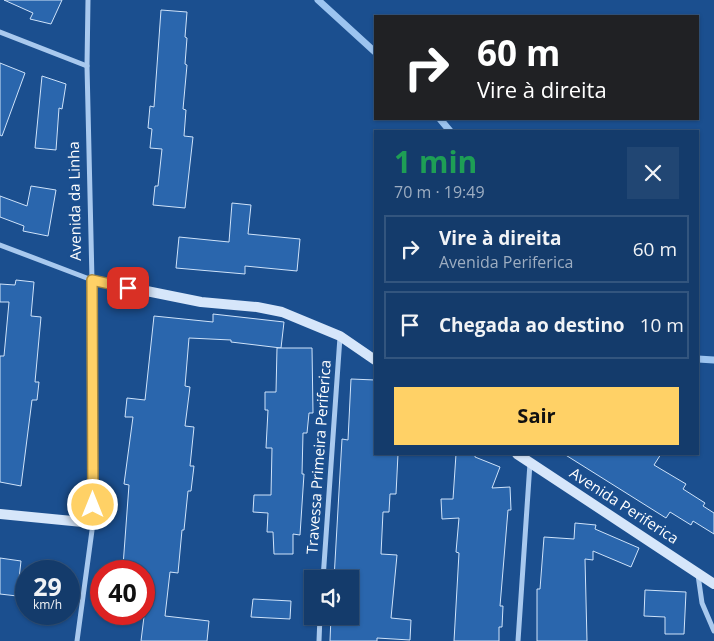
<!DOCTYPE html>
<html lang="pt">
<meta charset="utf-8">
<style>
body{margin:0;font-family:"Open Sans",sans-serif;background:#214673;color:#f1f3f6;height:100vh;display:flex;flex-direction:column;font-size:19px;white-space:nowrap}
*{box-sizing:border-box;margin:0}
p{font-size:16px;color:#9dadc1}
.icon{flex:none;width:28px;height:28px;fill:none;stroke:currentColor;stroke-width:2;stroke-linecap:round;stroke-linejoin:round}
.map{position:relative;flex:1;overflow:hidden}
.drawer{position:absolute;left:374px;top:130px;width:325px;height:325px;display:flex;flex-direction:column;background:#143b6b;border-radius:0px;box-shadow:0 1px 4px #0004,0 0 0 1px #33557e}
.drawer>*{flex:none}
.hud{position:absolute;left:374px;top:15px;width:325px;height:105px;border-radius:0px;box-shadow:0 1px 4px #0004,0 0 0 1px #33557e;background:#202124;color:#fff;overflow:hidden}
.tools{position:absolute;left:304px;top:570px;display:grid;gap:10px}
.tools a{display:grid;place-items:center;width:55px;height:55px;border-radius:0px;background:#143b6b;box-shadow:0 1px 4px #0004,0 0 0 1px #33557e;font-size:25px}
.speed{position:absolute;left:15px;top:560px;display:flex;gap:10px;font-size:25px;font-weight:700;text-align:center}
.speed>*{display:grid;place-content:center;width:65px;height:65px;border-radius:50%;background:#143b6b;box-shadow:0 1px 4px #0004,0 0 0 1px #33557e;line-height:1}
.speed small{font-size:12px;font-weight:400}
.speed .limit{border:8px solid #d22;background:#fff;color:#111}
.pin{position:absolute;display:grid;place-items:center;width:42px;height:42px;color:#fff;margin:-21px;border-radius:10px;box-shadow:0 2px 8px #0006}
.me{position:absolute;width:55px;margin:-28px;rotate:0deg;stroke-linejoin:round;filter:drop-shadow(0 0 4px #0008)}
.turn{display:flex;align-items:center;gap:18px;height:105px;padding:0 20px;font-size:22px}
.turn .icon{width:65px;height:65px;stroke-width:2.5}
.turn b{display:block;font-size:35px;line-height:42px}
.round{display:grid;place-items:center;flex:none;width:52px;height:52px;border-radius:0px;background:#214673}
.head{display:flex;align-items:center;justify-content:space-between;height:85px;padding:0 20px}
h1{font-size:30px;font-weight:700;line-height:38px;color:#1e9e55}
.action{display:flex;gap:10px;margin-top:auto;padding:10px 20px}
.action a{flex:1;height:58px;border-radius:0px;background:#ffd166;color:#111;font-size:20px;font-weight:700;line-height:58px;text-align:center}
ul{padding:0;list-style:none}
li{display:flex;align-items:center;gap:15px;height:68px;margin:0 10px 8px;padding:0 10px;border:2px solid #33557e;border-radius:0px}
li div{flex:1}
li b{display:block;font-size:19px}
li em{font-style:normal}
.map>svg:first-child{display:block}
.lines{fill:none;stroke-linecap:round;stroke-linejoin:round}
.stream{stroke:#9cc4f0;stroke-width:7}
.building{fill:#2a66ad;stroke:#cfe3fa}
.street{stroke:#a9c9ee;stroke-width:5}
.secondary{stroke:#d6e6fa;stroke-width:10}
.route-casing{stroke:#a68842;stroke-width:12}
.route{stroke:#ffd166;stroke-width:9}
.labels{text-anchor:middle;stroke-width:5;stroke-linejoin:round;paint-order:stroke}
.street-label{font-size:15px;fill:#fff;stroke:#1b4f8f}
</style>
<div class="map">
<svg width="714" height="641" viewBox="0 0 714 641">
<rect width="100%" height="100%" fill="#1b4f8f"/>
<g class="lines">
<g class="stream">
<path d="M318,0L375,52"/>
<path d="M440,119L450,131"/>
<path d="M698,359L714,360"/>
</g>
</g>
<g class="building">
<path d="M4,0H62L51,24L30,19L33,13Z"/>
<path d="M161,10L187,12L185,37L187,38L185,64L187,65L183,109L186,110L184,136L193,137L185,208L153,205L155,186H158L162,149L150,148L152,129L148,128L150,106L154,107Z"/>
<path d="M0,63L25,73L2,136L0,135Z"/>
<path d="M42,76L66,84L62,109L59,108L56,150L35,148Z"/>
<path d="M31,186L56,190L48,236L23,231L24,226L0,217V196L27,206Z"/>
<path d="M232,203L251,205L248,234L300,239L297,271L245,266V274L176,268L179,237L229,242Z"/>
<path d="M16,280L34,282L31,316L41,317L35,382H39L37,400H32L21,486L0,482V356H4L9,302H0V284L15,285Z"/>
<path d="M213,314L284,322L281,348L231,342V340L189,338L185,386L190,387L185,426L194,427L190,466H194L191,491H188L184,530H182L178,573L170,572L165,616L209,621L207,641H141L147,592L144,591V571H124L123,566L129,485L124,484L133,417H125L127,398L145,400L154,316L213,322Z"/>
<path d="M277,348H312L313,413H309L307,433H303L302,474H304L300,535L293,534V554H274L273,532H267L268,513L253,512L254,495H271L272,448H266L268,410H265V392H276Z"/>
<path d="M351,379L375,380V454H398L396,494H390L389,512H383L381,554L397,555L391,618L411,620L410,640L377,638V641H330L331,616H350V579H334L342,439L348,440Z"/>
<path d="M456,454H475V457L500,467L492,488L510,487L511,510H508L500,606H503L502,627H499V641H454L459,553L456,552L459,518L442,519L441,499H453Z"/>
<path d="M564,454H661L654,465L686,484L683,489L705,503L703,506L714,513V534L693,521L691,525L670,512L666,518Z"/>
<path d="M575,523L596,525L595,529L639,548L631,567L593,551V560L585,559L587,641H537V589H540L544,537L574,539Z"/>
<path d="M0,558L21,561L17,596L0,594Z"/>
<path d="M645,590L686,592L684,634H665V617L644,616Z"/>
<path d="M253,599L291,601L290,619L251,617Z"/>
</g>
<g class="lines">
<g class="street">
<path d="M0,32L87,66"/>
<path d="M0,245L92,280L87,66L88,0"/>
<path d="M698,575L702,603L714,631"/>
<path d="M323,579L340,337"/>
<path d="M77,641L93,523"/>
<path d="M319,641L320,616"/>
<path d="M518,641L530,463"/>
</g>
<g class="secondary">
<path d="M517,454L714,584"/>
<path d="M0,514L93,523L92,280L201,302L257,307L282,312L340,336L375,360"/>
</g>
</g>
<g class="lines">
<g class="route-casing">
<path id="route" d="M93,505L92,280L128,288"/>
</g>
<use href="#route" class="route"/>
</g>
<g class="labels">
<g class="street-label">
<text transform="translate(75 201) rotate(-91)" y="5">Avenida da Linha</text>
<text transform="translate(319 457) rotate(-86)" y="5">Travessa Primeira Periferica</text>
<text transform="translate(624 506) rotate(33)" y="5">Avenida Periferica</text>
</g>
</g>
</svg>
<div class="tools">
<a><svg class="icon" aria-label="sound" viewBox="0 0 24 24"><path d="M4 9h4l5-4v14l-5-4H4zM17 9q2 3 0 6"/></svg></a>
</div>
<div class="speed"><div>29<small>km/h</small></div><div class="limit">40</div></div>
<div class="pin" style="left:128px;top:288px;background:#d93025"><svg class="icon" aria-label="arrive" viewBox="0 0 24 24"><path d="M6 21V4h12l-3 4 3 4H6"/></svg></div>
<svg class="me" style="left:93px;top:505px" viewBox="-20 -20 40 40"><circle r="17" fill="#ffd166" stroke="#fff" stroke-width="3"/><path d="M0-11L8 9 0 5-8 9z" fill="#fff"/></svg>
<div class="hud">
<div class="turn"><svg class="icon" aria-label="right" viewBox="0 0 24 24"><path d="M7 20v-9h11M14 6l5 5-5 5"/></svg><div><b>60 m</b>Vire à direita</div></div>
</div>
<section class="drawer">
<div class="head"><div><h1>1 min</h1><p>70 m · 19:49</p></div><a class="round"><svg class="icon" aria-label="close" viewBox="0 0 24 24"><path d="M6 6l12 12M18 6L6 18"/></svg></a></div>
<ul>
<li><svg class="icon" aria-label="right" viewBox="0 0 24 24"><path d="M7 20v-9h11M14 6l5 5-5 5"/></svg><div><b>Vire à direita</b><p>Avenida Periferica</p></div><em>60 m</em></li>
<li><svg class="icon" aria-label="arrive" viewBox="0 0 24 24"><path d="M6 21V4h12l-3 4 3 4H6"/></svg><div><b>Chegada ao destino</b></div><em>10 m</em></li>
</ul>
<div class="action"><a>Sair</a></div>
</section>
</div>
